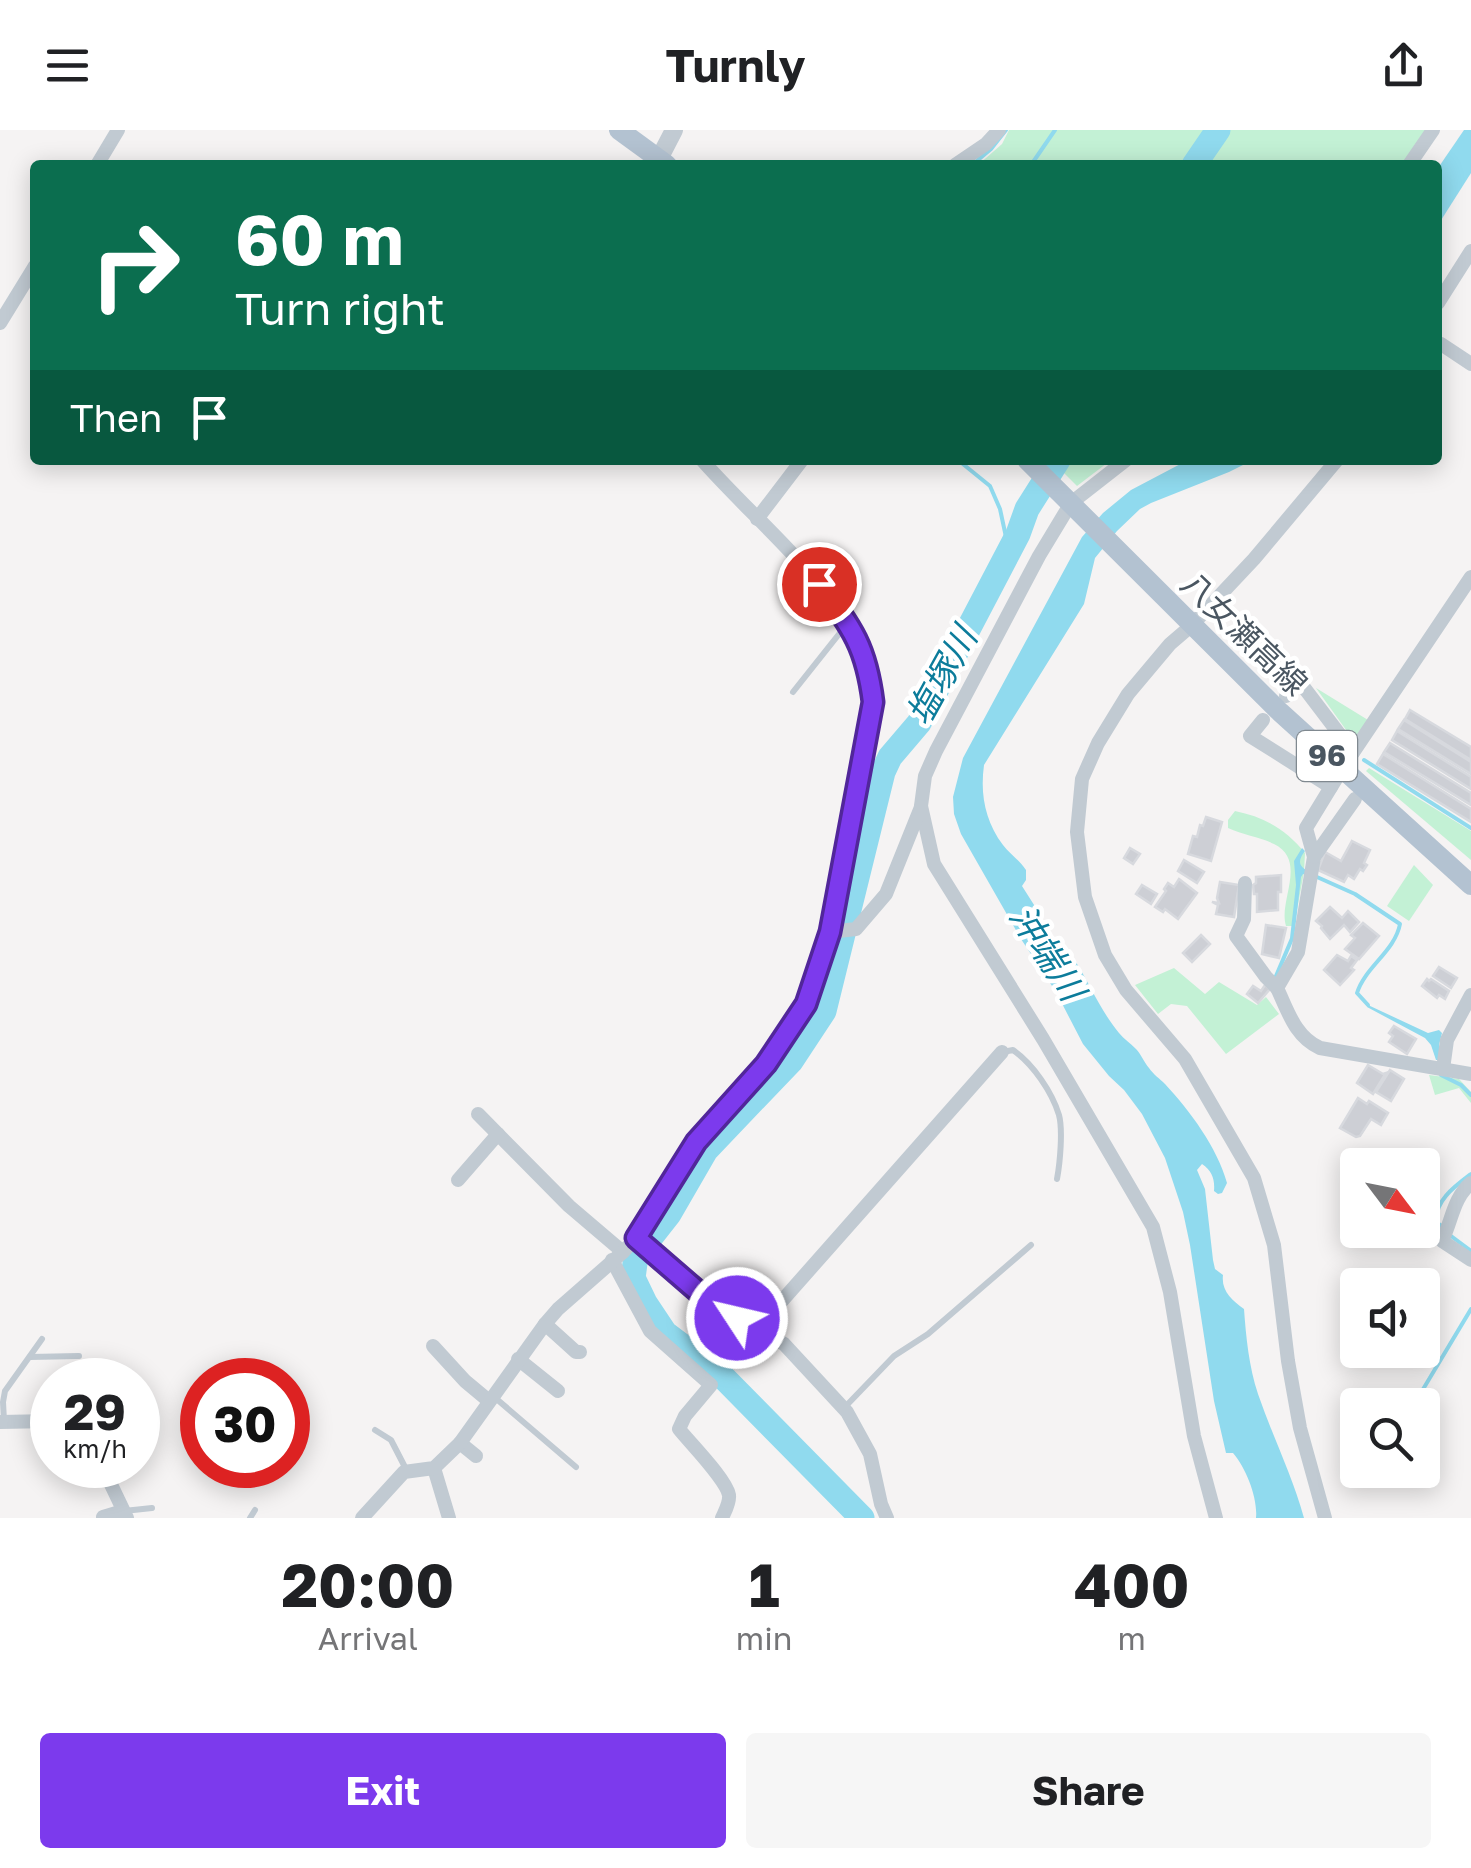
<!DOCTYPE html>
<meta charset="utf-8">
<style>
body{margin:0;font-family:"Golos Text","Noto Sans JP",sans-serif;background:#f6f6f6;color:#202124;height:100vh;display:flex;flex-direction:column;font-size:38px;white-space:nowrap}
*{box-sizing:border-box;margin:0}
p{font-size:32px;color:#757577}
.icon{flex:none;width:55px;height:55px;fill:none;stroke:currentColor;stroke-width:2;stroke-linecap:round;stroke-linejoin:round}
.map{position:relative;height:1388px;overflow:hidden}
.drawer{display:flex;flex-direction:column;background:#fff;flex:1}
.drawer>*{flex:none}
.hud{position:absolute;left:30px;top:30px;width:1412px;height:305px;border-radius:10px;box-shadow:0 5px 25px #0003;background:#0b6e4f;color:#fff;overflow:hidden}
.needle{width:65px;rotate:122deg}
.fabs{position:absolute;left:1340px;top:1018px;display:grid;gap:20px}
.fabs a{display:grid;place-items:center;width:100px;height:100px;border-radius:10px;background:#fff;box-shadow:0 5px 25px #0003;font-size:50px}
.speed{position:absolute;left:30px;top:1228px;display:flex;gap:20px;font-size:50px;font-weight:700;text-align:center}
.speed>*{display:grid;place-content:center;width:130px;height:130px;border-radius:50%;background:#fff;box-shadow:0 5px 25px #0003;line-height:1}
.speed small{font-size:25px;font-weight:400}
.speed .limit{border:15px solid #d22;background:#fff;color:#111}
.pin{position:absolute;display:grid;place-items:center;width:85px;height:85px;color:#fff;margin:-42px;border:5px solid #fff;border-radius:50%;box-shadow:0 2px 10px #0007}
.me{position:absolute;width:110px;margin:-55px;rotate:305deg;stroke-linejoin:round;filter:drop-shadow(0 0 8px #0008)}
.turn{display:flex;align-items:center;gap:35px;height:210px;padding:0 40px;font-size:45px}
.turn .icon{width:130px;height:130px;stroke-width:2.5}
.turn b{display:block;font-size:70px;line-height:85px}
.then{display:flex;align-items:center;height:95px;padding:0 40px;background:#0003;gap:20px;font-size:38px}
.eta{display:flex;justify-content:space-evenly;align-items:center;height:170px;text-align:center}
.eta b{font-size:60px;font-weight:700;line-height:70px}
.action{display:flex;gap:20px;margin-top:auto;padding:20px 40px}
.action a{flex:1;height:115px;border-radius:10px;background:#7c3aed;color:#fff;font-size:40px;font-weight:700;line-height:115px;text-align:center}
.action a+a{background:#f6f6f6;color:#202124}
header{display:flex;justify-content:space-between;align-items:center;height:130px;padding:0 40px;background:#fff;font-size:45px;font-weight:700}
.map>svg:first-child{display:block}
.green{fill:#c3f1d5}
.water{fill:#90daee}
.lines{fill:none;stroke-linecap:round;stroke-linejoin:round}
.stream{stroke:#90daee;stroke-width:4}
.river{stroke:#90daee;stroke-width:25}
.building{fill:#cdcfd5;stroke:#d7d9de;stroke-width:2.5}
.service{stroke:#c1cad2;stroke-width:6}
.minor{stroke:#c1cad2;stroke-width:14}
.tertiary{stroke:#c1cad2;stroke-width:18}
.primary{stroke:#b3c2d1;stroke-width:20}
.route-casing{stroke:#51269a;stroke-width:25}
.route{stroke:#7c3aed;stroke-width:18}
.labels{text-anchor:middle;stroke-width:9;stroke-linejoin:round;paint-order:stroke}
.shield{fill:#fff;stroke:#808990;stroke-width:2.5}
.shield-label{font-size:30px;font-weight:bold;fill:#4a5661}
.street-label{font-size:32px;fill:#4a5661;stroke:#fff}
.water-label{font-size:35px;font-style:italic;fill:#0c7c9b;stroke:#fff}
</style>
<header><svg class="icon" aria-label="menu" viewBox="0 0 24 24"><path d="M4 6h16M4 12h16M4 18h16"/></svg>Turnly<svg class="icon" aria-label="share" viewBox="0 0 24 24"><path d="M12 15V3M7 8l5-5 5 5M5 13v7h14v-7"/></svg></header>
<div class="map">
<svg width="1471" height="1388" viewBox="0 0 1471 1388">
<rect width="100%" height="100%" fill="#f5f3f3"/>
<g class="green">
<path d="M1009,0H1427L1404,35H978L1002,14Z"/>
<path d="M1051,330H1111L1077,356Z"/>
<path d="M1316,558L1368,590L1354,611Z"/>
<path d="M1369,638L1471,701V730L1366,641Z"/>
<path d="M1235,681C1264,687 1286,699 1305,723L1304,742L1294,796H1286C1278,771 1308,731 1274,714C1260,707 1243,705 1228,698V690Z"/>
<path d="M1414,735L1433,755L1409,791L1387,776Z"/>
<path d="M1174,838L1205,864L1219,852L1257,875L1266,867L1279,884L1226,924L1187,876L1171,874L1158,884L1135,855Z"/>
<path d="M1429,945L1459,949L1471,962V973L1459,958L1435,965Z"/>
</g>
<g class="water">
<path d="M1464,0H1471V43L1438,95V38Z"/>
<path d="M1188,330H1253L1229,342L1151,373L1140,379L1117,401L1095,428L1084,474L984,635C980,664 985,691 1003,715C1010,724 1019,730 1026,740V750L1022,756L1036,778C1028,811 1062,811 1074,829C1090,854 1100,880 1119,903C1124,909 1130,913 1136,919C1141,924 1144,932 1149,938C1153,944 1160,949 1165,954C1190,981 1217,1017 1227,1053L1222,1063L1218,1064L1214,1061C1215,1049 1212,1041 1202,1034L1197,1040L1205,1059L1213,1130L1215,1139L1223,1145C1221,1161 1232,1170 1244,1179C1246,1207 1249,1237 1258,1264C1272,1305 1292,1345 1304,1388H1256C1258,1368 1246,1338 1233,1323H1226L1214,1271L1190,1115L1183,1082L1165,1028L1142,984L1124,960L1109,946L1083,914L1056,862L1021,809L961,704L954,684L953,667L963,628L1082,407L1103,383L1131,360Z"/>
<path d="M1302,718L1305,721C1294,735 1303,739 1316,745L1315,747L1303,744L1301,747L1294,809L1277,849L1273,848L1290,808L1296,755L1294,731Z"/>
<path d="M1368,875L1428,903L1439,900L1442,903L1439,915L1443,930H1436L1431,915L1425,908L1367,877Z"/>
</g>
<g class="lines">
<g class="stream">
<path d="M972,35L991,19L1006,0"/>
<path d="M1031,35L1055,0"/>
<path d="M958,330L990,356L1000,379L1009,421"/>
<path d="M1364,630L1471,698"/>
<path d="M1317,747L1355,764L1400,794C1395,821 1365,837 1357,863L1368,875"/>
<path d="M1441,945L1461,955L1471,965"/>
<path d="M1445,1098L1437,1093C1433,1072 1455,1056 1471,1044"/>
<path d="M1451,1106L1471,1121"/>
<path d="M1419,1266L1471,1179"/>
</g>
<g class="river">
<path d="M1194,35L1218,0"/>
<path d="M862,1388L722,1246L665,1203L645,1173L633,1148L636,1126L669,1084L706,1020L791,931L824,881L883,642L890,627L919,593L1018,404L1027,379L1058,330"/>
</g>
</g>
<g class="building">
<path d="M1410,580L1471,617V630L1405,589Z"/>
<path d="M1404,590L1471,632V644L1398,599Z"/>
<path d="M1397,601L1471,647V659L1392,610Z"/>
<path d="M1390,613L1471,663V675L1384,622Z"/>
<path d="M1383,624L1471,679V692L1377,634Z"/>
<path d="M1206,687L1222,692L1211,731L1188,724L1193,706L1197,707L1200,695L1203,696Z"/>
<path d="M1352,711L1370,720L1364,733L1367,735L1363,741L1360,739L1354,749L1348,745L1344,752L1318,740L1325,722L1341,731Z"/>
<path d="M1130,718L1140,724L1133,734L1124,728Z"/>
<path d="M1184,730L1204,742L1197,753L1178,741Z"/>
<path d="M1281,745V762H1278V780L1257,782V764H1254L1253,755L1256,753V747Z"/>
<path d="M1179,749L1197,763L1178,789L1165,779L1163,782L1155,777L1166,761L1164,759L1168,753L1174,757Z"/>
<path d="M1220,752L1239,755L1234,787L1216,784L1218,775L1212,772L1219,773L1217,768Z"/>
<path d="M1142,755L1157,764L1151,774L1136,764Z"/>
<path d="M1330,777L1342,788L1348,781L1359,792L1350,802L1344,795L1330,809L1321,798L1322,796L1316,791Z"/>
<path d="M1363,793L1379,806L1359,829L1345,819L1355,808L1351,805Z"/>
<path d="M1266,795L1286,798L1279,828L1262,824Z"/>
<path d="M1201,805L1210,814L1192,832L1183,823Z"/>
<path d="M1337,825L1348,831L1351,826L1357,830L1351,838L1354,840L1340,855L1324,840Z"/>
<path d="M1439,837L1457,848L1451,858L1433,846Z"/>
<path d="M1427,849L1429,851L1431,849L1449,861L1445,869L1439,865L1437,868L1422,856Z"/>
<path d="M1265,855L1270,859L1258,873L1247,864L1253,856L1261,861Z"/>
<path d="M1394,896L1416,909L1407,924L1389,912L1393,906L1389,903Z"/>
<path d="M1368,935L1383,944L1386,943L1373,964L1357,953Z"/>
<path d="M1390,940L1404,949L1391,971L1376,962Z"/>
<path d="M1358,968L1367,974L1369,971L1388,983L1381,995L1371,989L1360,1006L1356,1007L1340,998Z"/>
</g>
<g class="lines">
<g class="service">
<path d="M793,562L847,494"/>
<path d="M1003,922L1013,920C1033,934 1052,962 1059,985C1063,1000 1060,1033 1057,1049"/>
<path d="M30,1227L79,1226"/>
<path d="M493,1266L576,1337"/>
<path d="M844,1278L894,1226L928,1204L1031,1115"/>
<path d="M4,1291L3,1272L5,1261L42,1209"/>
<path d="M375,1300L391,1310L407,1341"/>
<path d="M124,1381L152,1378"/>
<path d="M250,1388L255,1380"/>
</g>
<g class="minor">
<path d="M97,35L118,0"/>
<path d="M955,35L986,14L999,0"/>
<path d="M1409,35L1433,0"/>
<path d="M1438,173L1471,121"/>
<path d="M0,193L35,136"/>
<path d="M1441,214L1471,234"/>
<path d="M1126,330L1071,373L1039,426L936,621L925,646L921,676L934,734L1043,909L1153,1097L1170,1162L1194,1306L1216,1388"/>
<path d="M757,389L802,330"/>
<path d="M1471,447L1342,639L1306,698L1314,727L1298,822L1277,858C1288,881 1295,907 1320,918L1471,944"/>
<path d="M1286,566L1299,551L1353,622"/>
<path d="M1263,590L1250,606L1331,657"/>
<path d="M1314,727L1355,669"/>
<path d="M1245,753L1244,789L1236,806L1266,847L1277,858"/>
<path d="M830,802L856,799L886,764L921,677"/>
<path d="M1443,939L1447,910L1471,865"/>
<path d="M478,984L569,1076L623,1122"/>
<path d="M458,1050L498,1004"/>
<path d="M1471,1053C1453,1068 1452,1091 1442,1111L1471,1130"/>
<path d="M636,1108L717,1177L784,1214L847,1282L870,1324L881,1374L887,1388"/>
<path d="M612,1130L650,1201L711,1255L685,1286L679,1299C690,1313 726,1349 729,1365C730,1373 725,1381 722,1388"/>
<path d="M545,1194L576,1222H580"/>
<path d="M757,1199L1002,922"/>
<path d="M433,1216L465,1251L489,1271"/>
<path d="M518,1229L558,1261"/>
<path d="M0,1292L52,1291"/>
<path d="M460,1313L476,1326"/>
<path d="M104,1335L106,1344L127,1388"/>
<path d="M434,1338L449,1388"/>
<path d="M103,1387L123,1381"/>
<path d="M362,1388L404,1342L434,1338L460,1313L545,1194L558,1179L623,1122L636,1108L696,1012L766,934L806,874L830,802L873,572C871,552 868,531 859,512C826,447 751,386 702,330"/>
<path d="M1325,1388L1300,1298L1288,1231L1274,1115L1254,1048L1185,929L1126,860L1105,825L1085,767L1077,702L1082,649L1098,613L1128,564L1170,514L1191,496L1254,429L1337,330"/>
</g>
<path class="tertiary" d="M659,29L674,0"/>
<g class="primary">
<path d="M619,0L667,35"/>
<path d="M1027,330L1280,582L1471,755"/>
</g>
</g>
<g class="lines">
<g class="route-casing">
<path id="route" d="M737,1188L717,1178L636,1108L696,1012L766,934L806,874L830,802L873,572C866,516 852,498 819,454"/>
</g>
<use href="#route" class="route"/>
</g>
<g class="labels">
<rect class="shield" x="1297" y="601" width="60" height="50" rx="8"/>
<g class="shield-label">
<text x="1327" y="636">96</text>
</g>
<g class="street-label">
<text transform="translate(1244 504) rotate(44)" y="11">八女瀬高線</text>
</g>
<g class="water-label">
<text transform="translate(942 546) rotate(-61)" y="12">塩塚川</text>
<text transform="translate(1047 823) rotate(57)" y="12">沖端川</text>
</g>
</g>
</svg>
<div class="fabs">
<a><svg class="needle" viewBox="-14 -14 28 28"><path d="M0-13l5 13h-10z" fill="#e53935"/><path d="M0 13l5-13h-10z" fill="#757577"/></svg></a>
<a><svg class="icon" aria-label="sound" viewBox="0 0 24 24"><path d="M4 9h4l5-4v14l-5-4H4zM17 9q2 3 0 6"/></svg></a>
<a><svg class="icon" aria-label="search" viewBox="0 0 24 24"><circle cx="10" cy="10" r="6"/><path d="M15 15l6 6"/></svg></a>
</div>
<div class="speed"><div>29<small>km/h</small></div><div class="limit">30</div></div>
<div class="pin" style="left:819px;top:454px;background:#d93025"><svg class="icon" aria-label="arrive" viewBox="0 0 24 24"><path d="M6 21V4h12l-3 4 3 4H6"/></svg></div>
<svg class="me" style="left:737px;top:1188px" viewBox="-20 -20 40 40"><circle r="17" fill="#7c3aed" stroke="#fff" stroke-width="3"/><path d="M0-11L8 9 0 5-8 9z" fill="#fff"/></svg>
<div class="hud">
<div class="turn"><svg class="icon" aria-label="right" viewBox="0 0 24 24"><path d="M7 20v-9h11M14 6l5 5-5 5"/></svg><div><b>60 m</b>Turn right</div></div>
<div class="then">Then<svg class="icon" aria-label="arrive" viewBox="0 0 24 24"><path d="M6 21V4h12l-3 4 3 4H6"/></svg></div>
</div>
</div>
<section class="drawer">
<div class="eta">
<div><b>20:00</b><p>Arrival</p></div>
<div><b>1</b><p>min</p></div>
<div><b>400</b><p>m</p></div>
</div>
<div class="action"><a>Exit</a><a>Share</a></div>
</section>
